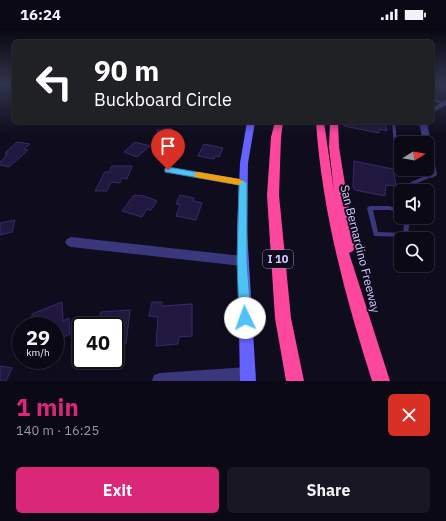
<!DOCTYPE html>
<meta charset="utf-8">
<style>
body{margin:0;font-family:"IBM Plex Sans",sans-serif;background:#191723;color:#f1f3f6;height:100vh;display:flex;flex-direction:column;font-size:15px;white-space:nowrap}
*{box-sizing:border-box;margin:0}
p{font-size:13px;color:#9a9aa1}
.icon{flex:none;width:22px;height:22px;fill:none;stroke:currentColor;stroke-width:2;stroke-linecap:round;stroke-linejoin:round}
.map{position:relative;height:353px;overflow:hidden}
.panel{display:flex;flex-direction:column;background:#0b0916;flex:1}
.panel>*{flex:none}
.top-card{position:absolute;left:12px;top:12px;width:422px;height:84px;border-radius:6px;box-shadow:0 2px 6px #0003,0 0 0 1px #2b2a35;background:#202124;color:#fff;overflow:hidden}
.needle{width:26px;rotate:79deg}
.buttons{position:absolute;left:394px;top:108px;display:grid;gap:8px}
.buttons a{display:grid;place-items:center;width:40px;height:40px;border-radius:6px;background:#0b0916;box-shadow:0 2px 6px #0003,0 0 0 1px #2b2a35;font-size:20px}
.speed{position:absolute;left:12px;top:289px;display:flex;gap:8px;font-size:20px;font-weight:700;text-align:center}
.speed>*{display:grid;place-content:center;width:52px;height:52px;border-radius:50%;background:#0b0916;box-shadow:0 2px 6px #0003,0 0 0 1px #2b2a35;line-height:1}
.speed small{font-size:10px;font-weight:400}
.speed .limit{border:2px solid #111;border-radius:6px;background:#fff;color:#111}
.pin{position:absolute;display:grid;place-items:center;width:34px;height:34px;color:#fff;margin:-41px -17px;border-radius:50% 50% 50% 0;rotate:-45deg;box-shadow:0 0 4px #0007}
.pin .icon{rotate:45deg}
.me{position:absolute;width:44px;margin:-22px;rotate:357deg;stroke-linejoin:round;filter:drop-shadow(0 0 3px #0008)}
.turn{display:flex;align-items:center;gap:14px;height:84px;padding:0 16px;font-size:18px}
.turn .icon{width:52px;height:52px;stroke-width:2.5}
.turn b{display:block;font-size:28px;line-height:34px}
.round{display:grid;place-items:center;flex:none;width:42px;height:42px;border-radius:6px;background:#191723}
.head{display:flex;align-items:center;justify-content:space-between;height:68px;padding:0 16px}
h1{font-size:24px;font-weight:700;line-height:30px;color:#db2777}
.cta{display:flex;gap:8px;margin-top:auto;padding:8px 16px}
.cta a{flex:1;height:46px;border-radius:6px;background:#db2777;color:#fff;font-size:16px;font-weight:700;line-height:46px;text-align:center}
.cta a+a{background:#191723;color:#f1f3f6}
.status{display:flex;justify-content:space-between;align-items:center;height:28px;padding:0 20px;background:#0b0916;direction:ltr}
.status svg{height:11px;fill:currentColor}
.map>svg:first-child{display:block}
.building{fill:#20183f;stroke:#372b6b}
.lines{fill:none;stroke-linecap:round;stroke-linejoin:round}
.lane{fill:#3a377d;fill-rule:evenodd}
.street{fill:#3a377d;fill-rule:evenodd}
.secondary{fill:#6662fd;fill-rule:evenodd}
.highway{fill:#fd469e;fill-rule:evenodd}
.route{fill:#4fc3f7;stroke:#337fa1}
.slow{fill:#f59e0b}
.labels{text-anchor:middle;stroke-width:4;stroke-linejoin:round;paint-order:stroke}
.shield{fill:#0f0c1e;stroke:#9691bb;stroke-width:1}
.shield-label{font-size:11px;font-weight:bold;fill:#d0cafe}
.street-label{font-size:12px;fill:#d0cafe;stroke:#0f0c1e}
</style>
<div class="status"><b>16:24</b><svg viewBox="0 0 49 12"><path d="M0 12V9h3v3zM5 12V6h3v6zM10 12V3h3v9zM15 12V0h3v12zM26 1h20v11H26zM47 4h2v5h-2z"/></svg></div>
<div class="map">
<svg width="446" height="353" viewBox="0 0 446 353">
<rect width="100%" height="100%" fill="#0f0c1e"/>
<g class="building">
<path d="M344,94H385L387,103L379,101V105L344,98Z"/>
<path d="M171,100L174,117H158L157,102Z"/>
<path d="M17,114L30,116L24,121L28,122L9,139L0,137V134L7,127H5L7,125H5Z"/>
<path d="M135,114L150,118L137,129L124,124Z"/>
<path d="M204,116L223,120L219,129L215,128L214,131L198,128Z"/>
<path d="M354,133L393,141L396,157L395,158L386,157L385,168L355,162L353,159Z"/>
<path d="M112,138H132L127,151L122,150L120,155L111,154L107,163H95L105,144H109Z"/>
<path d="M134,167L144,168L157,173L151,182L147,181L142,189L122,183Z"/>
<path d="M180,167L194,170L193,173L202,175L196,192L176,188L180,177L176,176Z"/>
<path d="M15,192L12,204L0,207V195Z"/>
<path d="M62,274L63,293L69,290L70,306L55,313V298H32V286Z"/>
<path d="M152,274H162V278L192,276V308L179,309L178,316L156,318L158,289L149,288Z"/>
<path d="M130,282L126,316L115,317V298H98L101,284Z"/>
<path d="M0,338L12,340L6,353H0Z"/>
</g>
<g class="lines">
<g class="lane">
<path d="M442,56H445L444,58H446V60L441,59L440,58Z"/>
<path d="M432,70L445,75L446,76L443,77L432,72Z"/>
<path d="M392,94H393L395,95L399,129H401V131H397L395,130Z"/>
<path d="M432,145L434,146V148L415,156L414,163H410L411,154Z"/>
<path d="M370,178H389L401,181V185L389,182H373L378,204L403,205L405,189H411L407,209H405L374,208L367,180L368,179Z"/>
</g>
<g class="street">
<path d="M446,72V77L432,85V80Z"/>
<path d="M419,94H427L437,147L432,150L427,147V115H423Z"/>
<path d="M168,139L243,152L248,155L243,158L165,144L164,142Z"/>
<path d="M71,209L242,228L246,229L248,233L246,237L242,238L71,219L67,217L65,214L67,211Z"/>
<path d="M248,339L253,342L256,347L252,353H152L154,347L160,345Z"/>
</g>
<path class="secondary" d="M247,94H255L248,135L247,202L256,353H240L237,202L240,135Z"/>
<g class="highway">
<path d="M275,94H283L281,109L279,167L291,290L304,353H286L275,290L267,167L271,109Z"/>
<path d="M316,94H324L334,163L329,119L330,94H338L339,119L355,219L353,223L349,225L390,353H372C345,268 322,183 316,94Z"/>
</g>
</g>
<linearGradient id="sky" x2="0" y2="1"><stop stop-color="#080710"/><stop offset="0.53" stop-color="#31344c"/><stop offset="1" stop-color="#31344c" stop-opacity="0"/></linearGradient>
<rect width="446" height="106" fill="url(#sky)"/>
<path class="route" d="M168,139L243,152L247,155V233L251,290L249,294L245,296L241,294L239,290L237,233L239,157L165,144V140Z"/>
<path class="slow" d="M198,144L239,151L243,154L239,157L195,149V145Z"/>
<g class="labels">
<rect class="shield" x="263" y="222" width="30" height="18" rx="3"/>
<g class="shield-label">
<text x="278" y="235">I 10</text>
</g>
<g class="street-label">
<text transform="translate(360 221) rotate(76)" y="4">San Bernardino Freeway</text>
</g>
</g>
</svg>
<div class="buttons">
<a><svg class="needle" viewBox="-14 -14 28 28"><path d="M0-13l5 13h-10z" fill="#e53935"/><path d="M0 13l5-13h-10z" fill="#9a9aa1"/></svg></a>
<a><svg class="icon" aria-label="sound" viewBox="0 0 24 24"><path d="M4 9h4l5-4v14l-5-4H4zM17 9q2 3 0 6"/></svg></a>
<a><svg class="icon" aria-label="search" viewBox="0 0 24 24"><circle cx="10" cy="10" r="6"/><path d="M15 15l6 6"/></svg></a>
</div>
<div class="speed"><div>29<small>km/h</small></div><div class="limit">40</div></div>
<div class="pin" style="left:168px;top:142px;background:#d93025"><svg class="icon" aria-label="arrive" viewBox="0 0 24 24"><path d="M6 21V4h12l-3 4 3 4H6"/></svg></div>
<svg class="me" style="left:245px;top:290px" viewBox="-20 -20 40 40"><circle r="19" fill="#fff"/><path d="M0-13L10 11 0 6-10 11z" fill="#4fc3f7"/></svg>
<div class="top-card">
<div class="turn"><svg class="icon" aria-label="left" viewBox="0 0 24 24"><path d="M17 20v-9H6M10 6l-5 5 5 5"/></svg><div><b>90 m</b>Buckboard Circle</div></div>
</div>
</div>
<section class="panel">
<div class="head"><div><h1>1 min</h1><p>140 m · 16:25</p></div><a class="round" style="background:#d93025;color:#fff"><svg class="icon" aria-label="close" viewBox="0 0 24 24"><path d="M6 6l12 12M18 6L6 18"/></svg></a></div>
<div class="cta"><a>Exit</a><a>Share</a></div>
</section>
